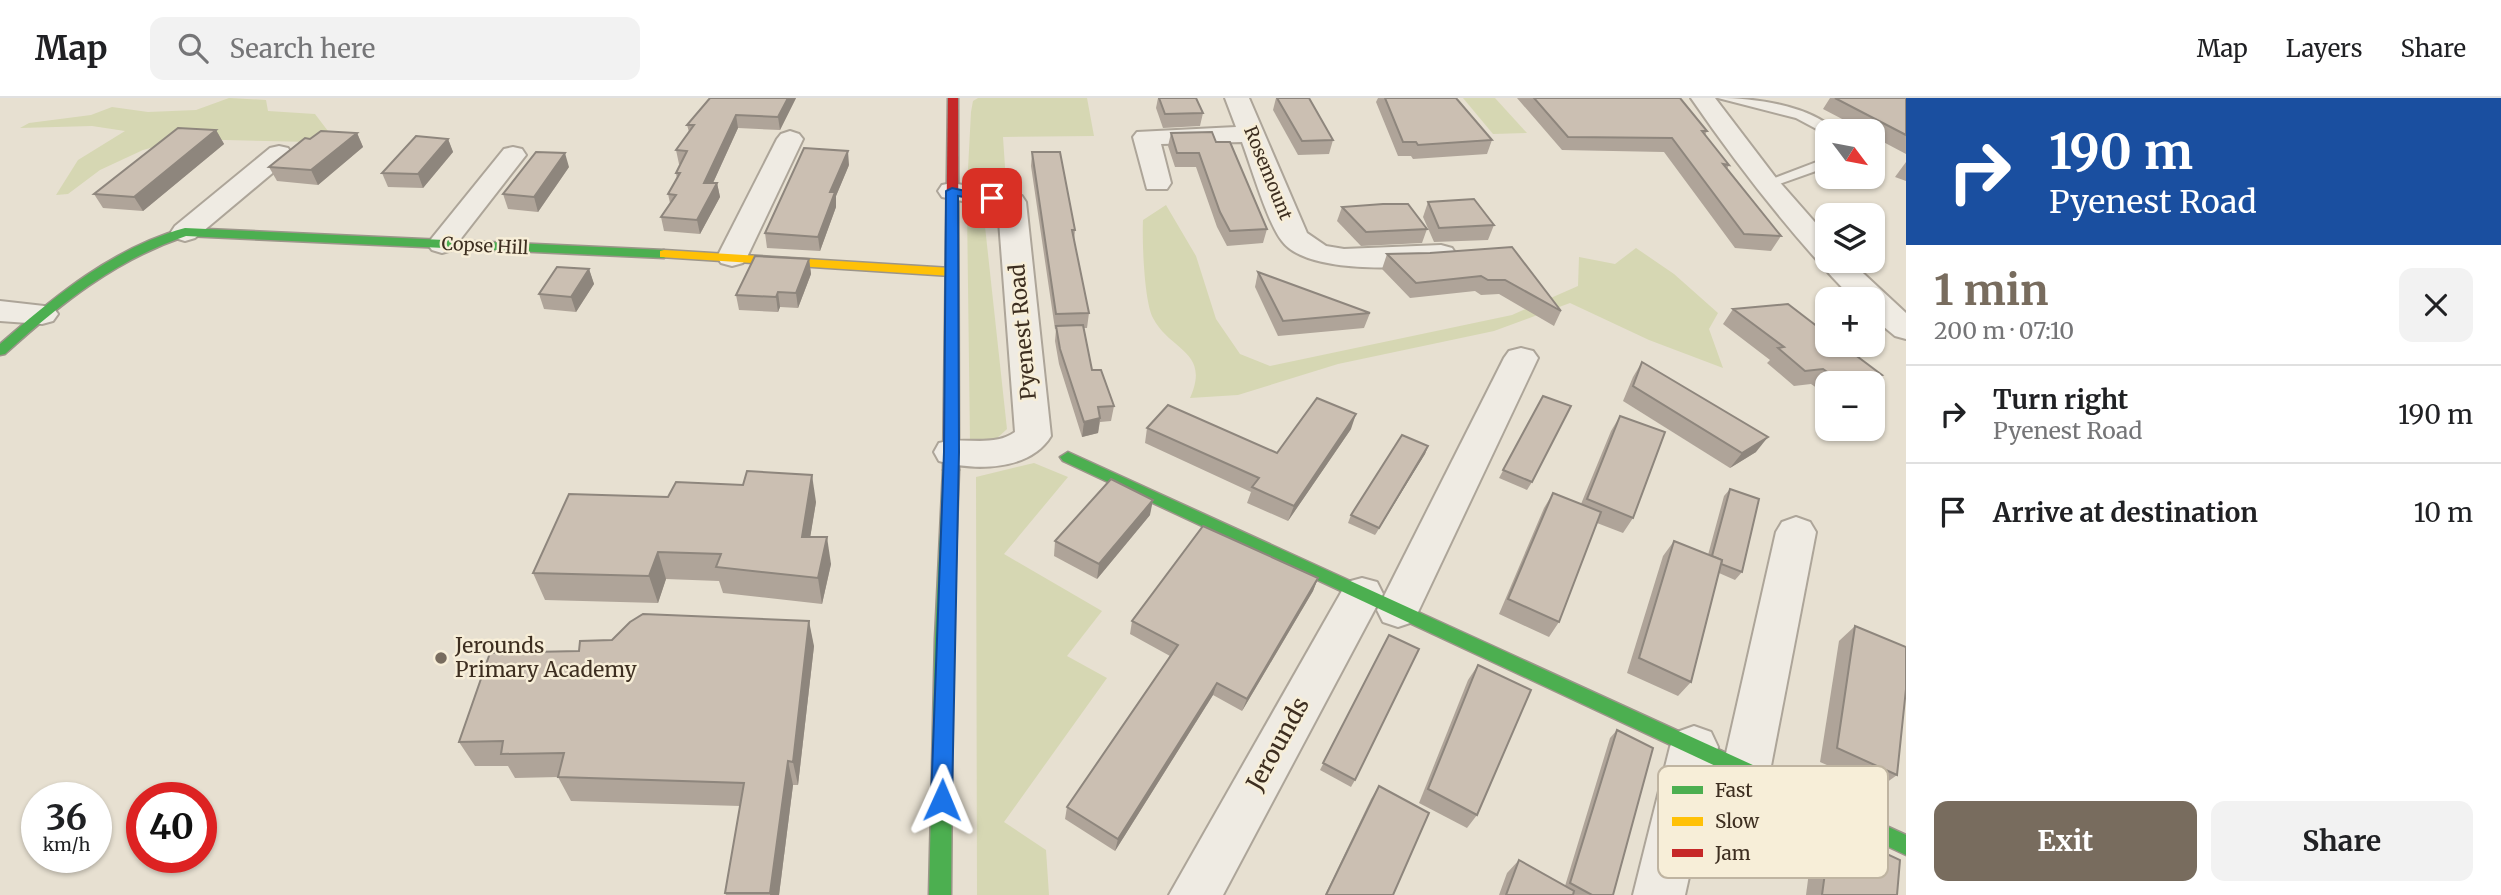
<!DOCTYPE html>
<meta charset="utf-8">
<style>
body{margin:0;font-family:Merriweather,serif;background:#f2f2f2;color:#202124;height:100vh;display:flex;flex-direction:column;font-size:26px;white-space:nowrap}
*{box-sizing:border-box;margin:0}
p{font-size:23px;color:#757577}
.icon{flex:none;width:38px;height:38px;fill:none;stroke:currentColor;stroke-width:2;stroke-linecap:round;stroke-linejoin:round}
.map{position:relative;flex:1;overflow:hidden}
.side{display:flex;flex-direction:column;background:#fff;width:595px}
.side>*{flex:none}
.top-card{background:#1a4fa0;color:#fff;overflow:hidden}
.needle{width:46px;rotate:122deg}
.controls{position:absolute;left:1815px;top:21px;display:grid;gap:14px}
.controls a{display:grid;place-items:center;width:70px;height:70px;border-radius:14px;background:#fff;box-shadow:0 2px 5px #0004;font-size:35px}
.speed{position:absolute;left:21px;top:684px;display:flex;gap:14px;font-size:35px;font-weight:700;text-align:center}
.speed>*{display:grid;place-content:center;width:91px;height:91px;border-radius:50%;background:#fff;box-shadow:0 2px 5px #0004;line-height:1}
.speed small{font-size:18px;font-weight:400}
.speed .limit{border:10px solid #d22;background:#fff;color:#111}
.pin{position:absolute;display:grid;place-items:center;width:60px;height:60px;color:#fff;margin:-30px;border-radius:14px;box-shadow:0 4px 10px #0006}
.me{position:absolute;width:77px;margin:-38px;rotate:1deg;stroke-linejoin:round;filter:drop-shadow(0 0 5px #0008)}
.turn{display:flex;align-items:center;gap:24px;height:147px;padding:0 28px;font-size:32px}
.turn .icon{width:91px;height:91px;stroke-width:2.5}
.turn b{display:block;font-size:49px;line-height:60px}
.round{display:grid;place-items:center;flex:none;width:74px;height:74px;border-radius:14px;background:#f2f2f2}
.head{display:flex;align-items:center;justify-content:space-between;height:119px;padding:0 28px}
h1{font-size:42px;font-weight:700;line-height:52px;color:#786c5e}
.cta{display:flex;gap:14px;margin-top:auto;padding:14px 28px}
.cta a{flex:1;height:80px;border-radius:14px;background:#786c5e;color:#fff;font-size:28px;font-weight:700;line-height:80px;text-align:center}
.cta a+a{background:#f2f2f2;color:#202124}
ul{padding:0;list-style:none}
li{display:flex;align-items:center;gap:21px;height:98px;padding:0 28px;border-top:2px solid #e0e0e0}
li div{flex:1}
li b{display:block;font-size:26px}
li em{font-style:normal}
header{display:flex;align-items:center;gap:42px;box-sizing:border-box;height:98px;padding:0 35px;background:#fff;border-bottom:2px solid #e0e0e0}
header strong{font-size:33px}
nav{display:flex;gap:38px;margin-inline-start:auto;font-size:24px}
.search{width:490px;height:63px;background:#f2f2f2;display:flex;align-items:center;gap:18px;box-sizing:border-box;padding:0 24px;border-radius:14px;color:#757577;font-size:26px}
main{display:flex;flex:1;min-height:0}
.map>svg:first-child{display:block}
.green{fill:#d6d7b3}
.lines{fill:none;stroke-linecap:round;stroke-linejoin:round}
.lane-casing{stroke:#ada599;stroke-width:4}
.street-casing{stroke:#ada599;stroke-width:4}
.fast-casing{stroke:#9c958a;stroke-width:3}
.slow-casing{stroke:#9c958a;stroke-width:3}
.jam-casing{stroke:#9c958a;stroke-width:3}
.lane{fill:#efebe3;fill-rule:evenodd}
.street{fill:#efebe3;fill-rule:evenodd}
.fast{fill:#4caf50;fill-rule:evenodd}
.slow{fill:#ffc107;fill-rule:evenodd}
.jam{fill:#c62828;fill-rule:evenodd}
.wall{fill:#afa499}
.shaded-wall{fill:#8e867d}
.building{fill:#cbbfb2;stroke:#8e867d;stroke-width:2}
.route{fill:#1a73e8;stroke:#114b97;stroke-width:2}
.poi-dot{fill:#786c5e;stroke:#f7eed8;stroke-width:2.5}
.labels{text-anchor:middle;stroke-width:5;stroke-linejoin:round;paint-order:stroke}
.far-street-label{font-size:18px;fill:#3d2e20;stroke:#f7eed8}
.street-label{font-size:21px;fill:#3d2e20;stroke:#f7eed8}
.poi-label{font-size:21px;fill:#3d2e20;stroke:#f7eed8;text-anchor:start}
.near-street-label{font-size:24px;fill:#3d2e20;stroke:#f7eed8}
.key{fill:#f7eed8;stroke:#bfb4a1;stroke-width:2}
.key-label{font-size:19px;fill:#3d2e20}
</style>
<header>
<strong>Map</strong>
<div class="search"><svg class="icon" aria-label="search" viewBox="0 0 24 24"><circle cx="10" cy="10" r="6"/><path d="M15 15l6 6"/></svg>Search here</div>
<nav><a>Map</a><a>Layers</a><a>Share</a></nav>
</header>
<main>
<div class="map">
<svg width="1906" height="797" viewBox="0 0 1906 797">
<rect width="100%" height="100%" fill="#e7e0d1"/>
<g class="green">
<path d="M229,0L266,2L268,13L315,16L331,37L312,44L184,41L143,52L100,72L68,96L56,97L78,62L125,33L92,28L20,30L29,25L91,17L112,9L148,14L196,12Z"/>
<path d="M978,0H1087L1094,38L1003,39L1006,84L994,95L967,90L971,14L973,3Z"/>
<path d="M1463,0H1495L1527,35L1493,36Z"/>
<path d="M972,107L983,110L1007,331L995,342L970,344L967,110Z"/>
<path d="M1166,107L1196,158L1216,221L1240,256L1270,268L1512,217L1578,188L1579,159L1615,166L1636,150L1674,176L1718,215L1709,231L1723,270L1649,242L1570,205L1494,233L1338,266L1238,297L1190,300C1211,253 1170,253 1153,220C1144,203 1142,142 1143,122Z"/>
<path d="M1034,365L1068,379L1004,456L1102,513L1067,558L1107,580L1004,724L1046,752L1049,797H977L976,379Z"/>
</g>
<g class="lines">
<g class="lane-casing">
<g id="lane">
<path d="M1718,0C1754,0 1809,7 1836,33L1826,36L1796,20Z"/>
<path d="M1827,60V69L1771,89L1759,86Z"/>
</g>
</g>
<g class="street-casing">
<g id="street">
<path d="M1225,0H1249L1307,135L1326,148L1344,151L1441,147L1452,150L1456,156L1452,162C1414,172 1307,177 1282,143C1268,126 1251,68 1242,44L1161,46L1171,85L1167,91H1147L1133,39L1137,34L1236,29Z"/>
<path d="M1691,0H1715L1776,80L1827,138V163H1850L1906,215V241L1895,238L1872,219V201H1853C1793,139 1740,71 1691,0Z"/>
<path d="M790,33L799,36L803,41L747,159L743,165L732,168L721,165L717,159L777,41L781,36Z"/>
<path d="M279,48L288,50L292,56L288,62L195,140L185,143L175,140L171,134L175,128L270,50Z"/>
<path d="M513,49L522,51L526,57L452,152L442,155L432,152L427,146L432,140L504,51Z"/>
<path d="M952,85L1022,98L1026,104L1051,338C1030,373 974,373 939,363L934,354L939,345C963,338 993,350 1015,334L998,110L942,99L938,93L942,87Z"/>
<path d="M0,203L53,209L58,216L53,223L42,226L0,223Z"/>
<path d="M1521,250L1533,253L1538,260L1419,512L1413,524L1398,529L1383,524L1377,512L1504,260L1509,253Z"/>
<path d="M1796,419L1810,424L1816,434L1770,673L1763,688L1746,695L1729,688L1722,673L1776,434L1782,424Z"/>
<path d="M1362,480L1377,484L1383,496L1223,797H1169L1347,484Z"/>
<path d="M1694,628L1711,634L1718,649L1685,797H1633L1670,649L1677,634Z"/>
</g>
</g>
<g class="fast-casing">
<g id="fast">
<path d="M185,130L664,152L670,156L664,160L186,138C115,162 60,206 5,256L0,257V246C55,198 113,150 185,130Z"/>
<path d="M1068,354L1906,737V757L1063,363L1060,359Z"/>
<path d="M951,367L959,372L953,541L951,797H929L935,541L943,372Z"/>
</g>
</g>
<g class="slow-casing">
<path id="slow" d="M664,152L951,170L957,174L951,178L660,159V153Z"/>
</g>
<g class="jam-casing">
<path id="jam" d="M948,0H958L959,372L951,377L943,372Z"/>
</g>
<use href="#lane" class="lane"/>
<use href="#street" class="street"/>
<use href="#fast" class="fast"/>
<use href="#slow" class="slow"/>
<use href="#jam" class="jam"/>
</g>
<g class="wall">
<path d="M710,0H796L780,32L738,30L713,85H717L720,99L700,136L664,133L661,119L670,105L668,96L677,81L676,75L681,66H679L676,52L689,34L687,27Z"/>
<path d="M1158,0H1196L1203,15L1200,28L1163,30L1156,10Z"/>
<path d="M1276,0H1309L1333,42L1329,56L1298,57L1273,12Z"/>
<path d="M1378,0H1456L1492,42L1487,56L1413,61L1411,58H1398L1376,4Z"/>
<path d="M1517,0H1680L1707,33L1705,37L1729,67L1727,71L1781,138L1771,153L1735,150L1664,54L1562,52Z"/>
<path d="M1830,0H1906V56L1872,38V33H1865L1823,11Z"/>
<path d="M216,32L224,46L143,113L103,110L94,96Z"/>
<path d="M357,35L363,49L318,87L277,83L269,69L310,41Z"/>
<path d="M1171,35L1216,44L1267,131L1263,145L1227,148L1217,129L1196,69H1175L1168,48Z"/>
<path d="M448,41L453,54L423,90L388,89L382,75Z"/>
<path d="M1032,54L1075,132L1074,144L1089,215L1087,230H1084L1092,272L1114,308L1111,323L1100,324L1098,335L1082,339L1059,266L1055,243L1056,231H1055L1031,68Z"/>
<path d="M1906,64V83L1895,79Z"/>
<path d="M849,67L836,98V109L820,153L767,150L765,135Z"/>
<path d="M569,69L538,114L508,111L503,96Z"/>
<path d="M1428,104L1494,127L1488,142L1434,144L1423,119Z"/>
<path d="M1342,109L1427,131L1422,145L1361,148L1337,123Z"/>
<path d="M1512,149L1561,213L1554,228L1499,196L1481,197L1475,193L1410,200L1382,171L1387,156L1430,155Z"/>
<path d="M809,161L811,176L798,210L780,209L778,214L739,212L736,197Z"/>
<path d="M589,171L594,186L576,214L544,211L539,196Z"/>
<path d="M1258,174L1370,215L1364,230L1278,238L1255,189Z"/>
<path d="M1733,211L1872,285H1827V297L1811,286L1794,288L1767,265L1770,262L1723,226Z"/>
<path d="M1642,264L1756,354L1730,370L1623,303L1633,279Z"/>
<path d="M1543,298L1532,384L1527,392L1499,380Z"/>
<path d="M1620,318L1633,420L1623,435L1597,425L1559,524L1549,539L1499,516L1544,410L1553,395L1581,406L1611,333Z"/>
<path d="M1147,330L1277,355L1351,331L1288,423L1247,405L1251,394L1145,345Z"/>
<path d="M1428,348L1425,356L1375,437L1348,425L1351,417Z"/>
<path d="M1730,391L1742,474L1735,482L1719,475L1691,584L1678,598L1627,575L1663,458L1674,443L1708,457L1724,398Z"/>
<path d="M816,404L810,439L831,466L822,506L723,495L719,483L666,481L658,505L545,502L533,475Z"/>
<path d="M1150,417L1097,481L1054,458L1055,443Z"/>
<path d="M1318,480L1313,493L1242,613L1213,597L1115,753L1065,721L1067,709L1170,558L1130,536L1132,523Z"/>
<path d="M1855,528L1897,677L1879,690L1820,664L1839,543Z"/>
<path d="M1389,537L1355,682L1351,689L1320,672Z"/>
<path d="M814,548L798,687H793L779,797H726L725,795L740,708L571,703L558,679L515,680L508,668H475L459,644L579,553Z"/>
<path d="M1478,567L1477,717L1467,730L1419,705L1468,582Z"/>
<path d="M1617,632L1613,797H1499L1507,775L1519,762L1565,788L1610,640Z"/>
<path d="M1379,688L1393,797H1325L1371,701Z"/>
<path d="M1831,730L1897,797H1806L1813,743Z"/>
</g>
<g class="shaded-wall">
<path d="M788,0H796L780,32L778,19Z"/>
<path d="M736,17L738,30L707,98L704,85Z"/>
<path d="M216,32L224,46L143,113L134,99Z"/>
<path d="M357,35L363,49L318,87L311,72Z"/>
<path d="M448,41L453,54L423,90L418,76Z"/>
<path d="M848,53L849,67L836,98V109L820,153L818,139L830,94Z"/>
<path d="M565,55L569,69L538,114L534,99Z"/>
<path d="M717,85L720,99L700,136L697,122Z"/>
<path d="M809,161L811,176L798,210L796,195Z"/>
<path d="M589,171L594,186L576,214L571,199Z"/>
<path d="M778,194L780,209L778,214L776,199Z"/>
<path d="M1882,277L1872,288V285H1848Z"/>
<path d="M1356,316L1351,331L1288,423L1294,408Z"/>
<path d="M1100,320L1098,335L1082,339L1084,324Z"/>
<path d="M1768,339L1756,354L1730,370L1742,355Z"/>
<path d="M1428,348L1425,356L1375,437L1379,430Z"/>
<path d="M812,377L816,404L806,465L802,439Z"/>
<path d="M1153,402L1150,417L1097,481L1099,466Z"/>
<path d="M827,439L831,466L822,506L818,480Z"/>
<path d="M658,454L666,481L658,505L649,478Z"/>
<path d="M1318,480L1313,493L1242,613L1247,601Z"/>
<path d="M809,523L814,548L798,687L793,664Z"/>
<path d="M1217,585L1213,597L1115,753L1118,741Z"/>
<path d="M788,663L793,687L779,797H770Z"/>
</g>
<g class="building">
<path d="M710,0H788L778,19L736,17L704,85H717L697,122L661,119L676,97L668,96L680,75H676L687,53L676,52L694,27H687Z"/>
<path d="M1159,0H1196L1203,15L1165,16Z"/>
<path d="M1277,0H1309L1333,42L1302,43Z"/>
<path d="M1385,0H1456L1492,42L1418,47L1416,44H1403Z"/>
<path d="M1534,0H1680L1707,33H1702L1729,67L1723,66L1781,138L1744,136L1672,40L1568,39Z"/>
<path d="M1835,0H1906V37Z"/>
<path d="M178,30L216,32L134,99L94,96Z"/>
<path d="M321,33L357,35L311,72L269,69L305,40L310,41Z"/>
<path d="M1212,34L1216,44H1230L1267,131L1230,133L1220,114L1199,55H1177L1171,35Z"/>
<path d="M416,38L448,41L418,76L382,75Z"/>
<path d="M804,50L848,53L830,94H835L818,139L765,135Z"/>
<path d="M536,54L565,55L534,99L503,96Z"/>
<path d="M1032,54H1060L1075,132H1072L1089,215L1056,216Z"/>
<path d="M1474,101L1494,127L1439,130L1428,104Z"/>
<path d="M1383,106H1408L1427,131L1366,134L1342,109Z"/>
<path d="M1512,149L1561,213L1505,182H1488L1481,178L1416,185L1387,156L1430,155Z"/>
<path d="M755,158L809,161L796,195L778,194L776,199L736,197Z"/>
<path d="M557,169L589,171L571,199L539,196Z"/>
<path d="M1258,174L1370,215L1283,223Z"/>
<path d="M1788,206L1827,236V247H1842L1882,277L1848,285H1843L1823,271L1805,273L1778,250L1784,249L1733,211Z"/>
<path d="M1083,227L1092,272H1101L1114,308L1098,309L1100,320L1084,324L1060,251L1056,228Z"/>
<path d="M1642,264L1768,339L1742,355L1633,288Z"/>
<path d="M1543,298L1571,308L1532,384L1503,372Z"/>
<path d="M1317,300L1356,316L1294,408L1252,389L1259,380L1147,330L1168,307L1277,355Z"/>
<path d="M1620,318L1665,334L1633,420L1587,401Z"/>
<path d="M1402,337L1428,348L1379,430L1351,417Z"/>
<path d="M747,373L812,377L802,439H827L818,480L716,469L721,456L658,454L649,478L533,475L569,396L668,399L676,384L743,387Z"/>
<path d="M1111,381L1153,402L1099,466L1055,443Z"/>
<path d="M1730,391L1759,401L1742,474L1721,466L1722,462L1712,458Z"/>
<path d="M1553,395L1601,414L1559,524L1508,501Z"/>
<path d="M1203,428L1318,480L1247,601L1217,585L1118,741L1067,709L1178,547L1132,523Z"/>
<path d="M1674,443L1722,462L1691,584L1639,560Z"/>
<path d="M643,516L809,523L793,664L788,663L770,795H725L744,685L558,679L564,655L501,656L503,643L459,644L490,555L579,553L580,543L612,542L630,524Z"/>
<path d="M1855,528L1906,549V591L1897,677L1837,650Z"/>
<path d="M1389,537L1419,551L1355,682L1323,665Z"/>
<path d="M1478,567L1531,592L1477,717L1428,691Z"/>
<path d="M1617,632L1653,650L1613,797H1592L1570,785Z"/>
<path d="M1379,688L1429,715L1393,797H1326Z"/>
<path d="M1831,730L1900,762L1897,797H1822Z"/>
<path d="M1519,762L1574,793L1573,797H1506Z"/>
</g>
<path class="route" d="M952,90L997,100L992,104L958,98L959,354L952,702L949,708L942,711L934,708L931,702L944,354L946,93Z"/>
<circle class="poi-dot" cx="441" cy="560" r="7"/>
<g class="labels">
<g class="far-street-label">
<text transform="translate(1268 75) rotate(68)" y="6">Rosemount</text>
<text transform="translate(485 148) rotate(3)" y="6">Copse Hill</text>
</g>
<g class="street-label">
<text transform="translate(1023 234) rotate(-95)" y="7">Pyenest Road</text>
</g>
<g class="poi-label">
<text x="455" y="555">Jerounds<tspan x="455" dy="24">Primary Academy</tspan></text>
</g>
<g class="near-street-label">
<text transform="translate(1278 646) rotate(-61)" y="8">Jerounds</text>
</g>
</g>
<rect x="1658" y="668" width="230" height="112" rx="10" class="key"/>
<rect x="1672" y="688" width="31" height="8" fill="#4caf50"/>
<rect x="1672" y="719" width="31" height="9" fill="#ffc107"/>
<rect x="1672" y="751" width="31" height="8" fill="#c62828"/>
<g class="key-label">
<text x="1715" y="699">Fast</text>
<text x="1715" y="730">Slow</text>
<text x="1715" y="762">Jam</text>
</g>
</svg>
<div class="controls">
<a><svg class="needle" viewBox="-14 -14 28 28"><path d="M0-13l5 13h-10z" fill="#e53935"/><path d="M0 13l5-13h-10z" fill="#757577"/></svg></a>
<a><svg class="icon" aria-label="layers" viewBox="0 0 24 24"><path d="M12 4l9 5-9 5-9-5zM3 14l9 5 9-5"/></svg></a>
<a>+</a>
<a>−</a>
</div>
<div class="speed"><div>36<small>km/h</small></div><div class="limit">40</div></div>
<div class="pin" style="left:992px;top:100px;background:#d93025"><svg class="icon" aria-label="arrive" viewBox="0 0 24 24"><path d="M6 21V4h12l-3 4 3 4H6"/></svg></div>
<svg class="me" style="left:942px;top:702px" viewBox="-20 -20 40 40"><path d="M0-17L14 15 0 8-14 15z" fill="#1a73e8" stroke="#fff" stroke-width="4"/></svg>
</div>
<section class="side">
<div class="top-card">
<div class="turn"><svg class="icon" aria-label="right" viewBox="0 0 24 24"><path d="M7 20v-9h11M14 6l5 5-5 5"/></svg><div><b>190 m</b>Pyenest Road</div></div>
</div>
<div class="head"><div><h1>1 min</h1><p>200 m · 07:10</p></div><a class="round"><svg class="icon" aria-label="close" viewBox="0 0 24 24"><path d="M6 6l12 12M18 6L6 18"/></svg></a></div>
<ul>
<li><svg class="icon" aria-label="right" viewBox="0 0 24 24"><path d="M7 20v-9h11M14 6l5 5-5 5"/></svg><div><b>Turn right</b><p>Pyenest Road</p></div><em>190 m</em></li>
<li><svg class="icon" aria-label="arrive" viewBox="0 0 24 24"><path d="M6 21V4h12l-3 4 3 4H6"/></svg><div><b>Arrive at destination</b></div><em>10 m</em></li>
</ul>
<div class="cta"><a>Exit</a><a>Share</a></div>
</section>
</main>
